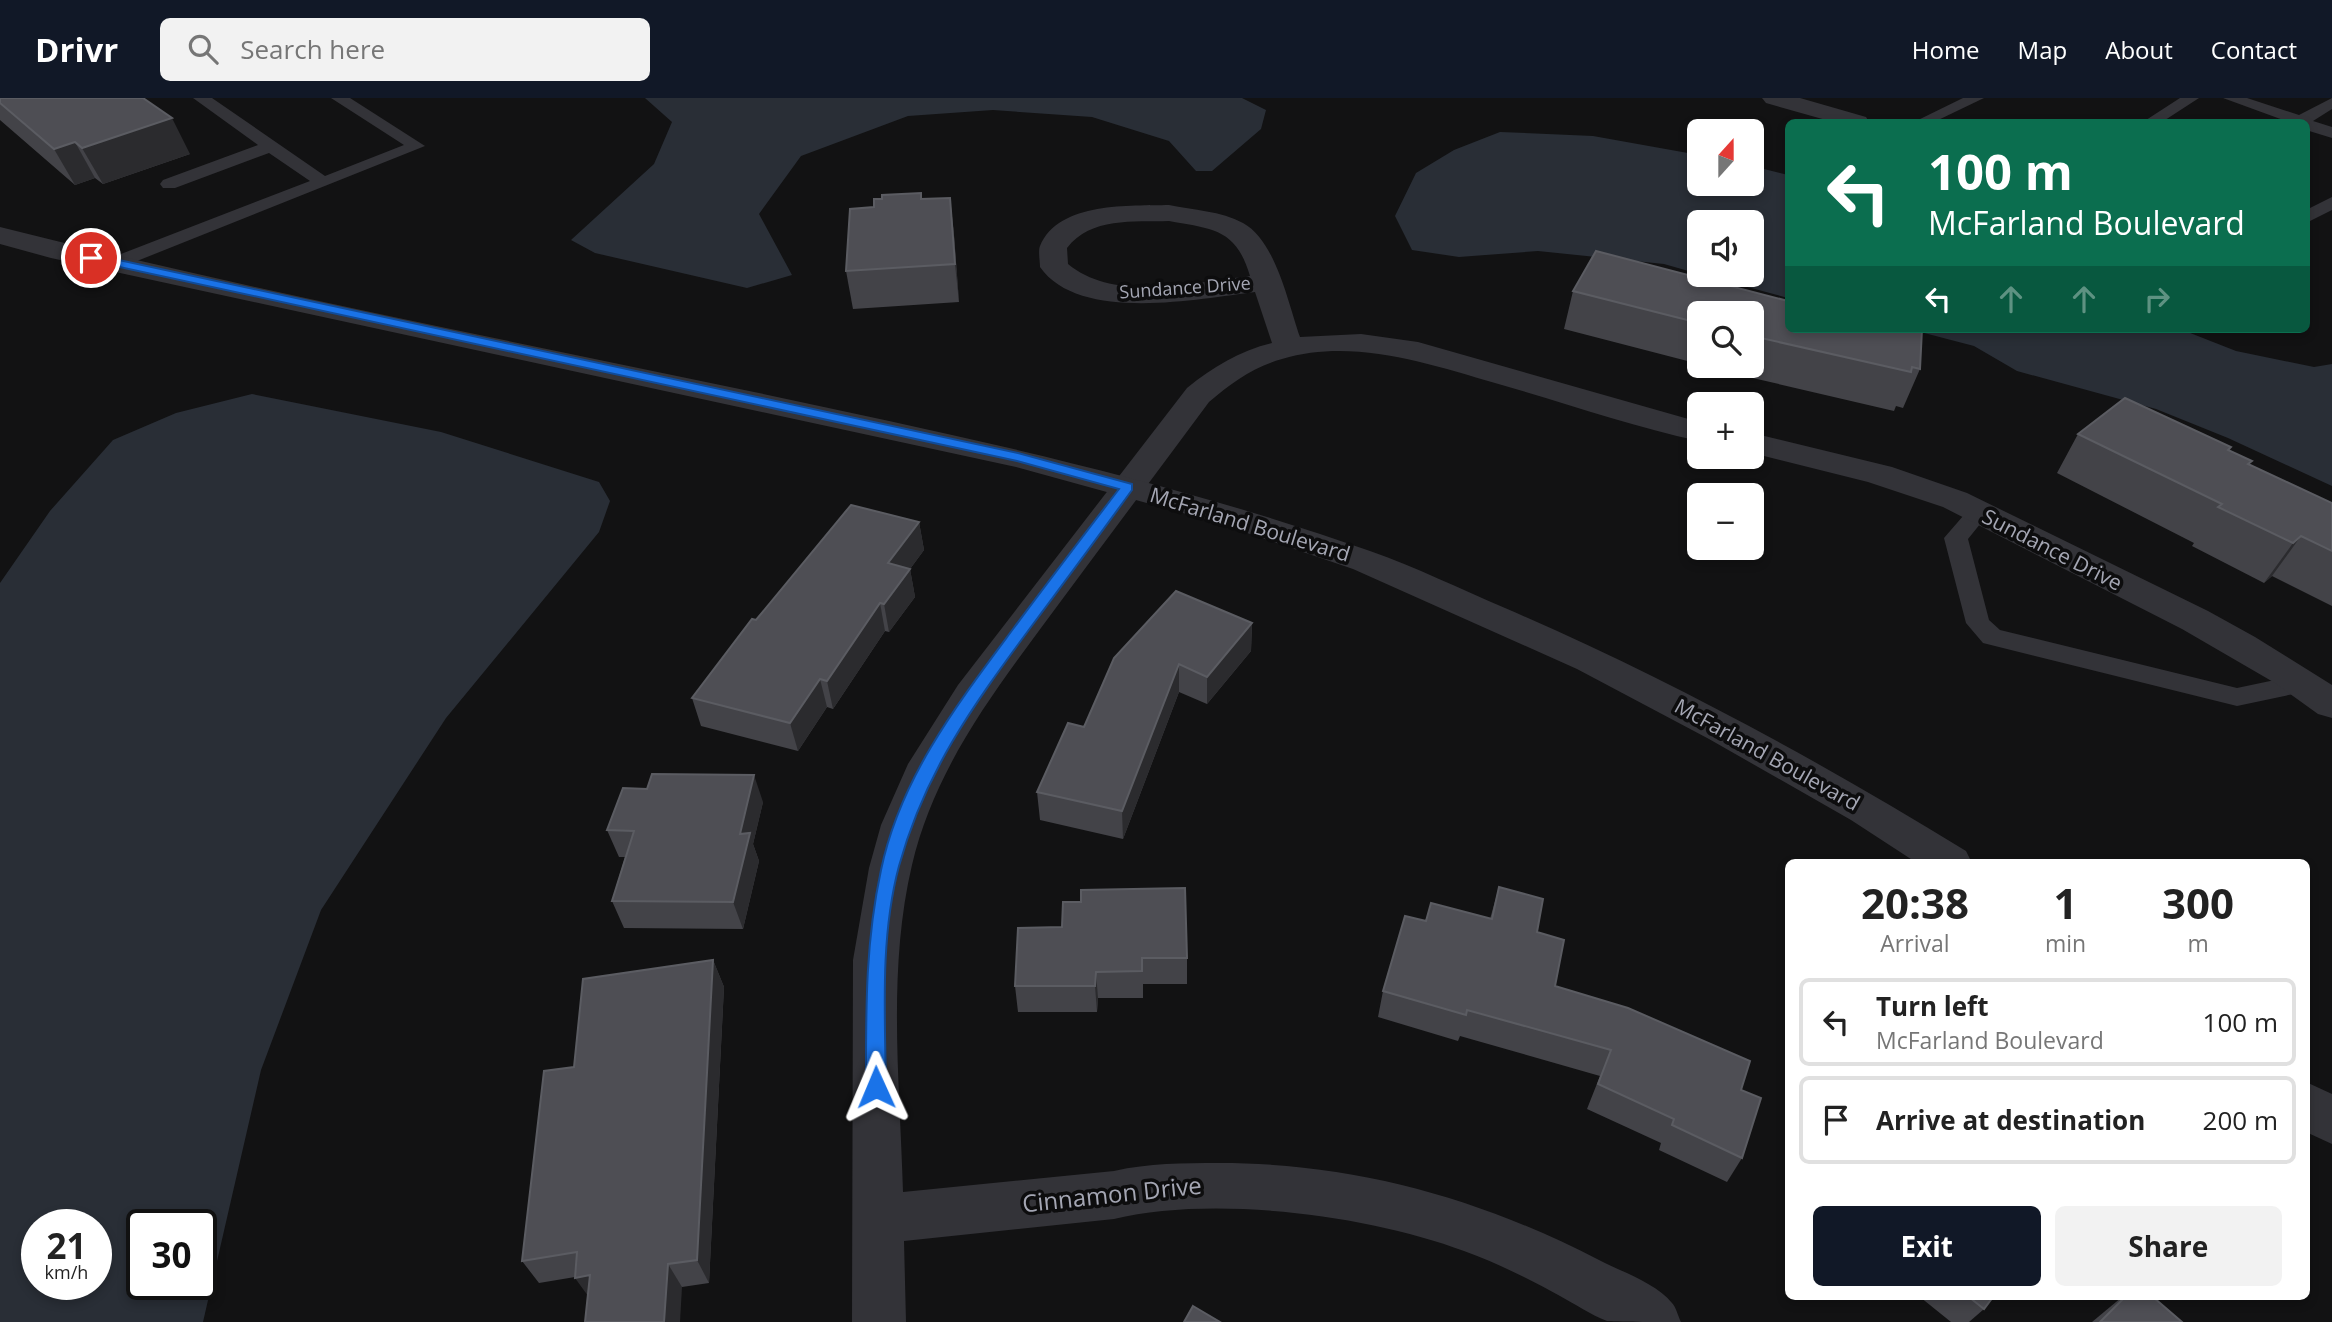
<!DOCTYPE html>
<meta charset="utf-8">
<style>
body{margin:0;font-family:"Open Sans",sans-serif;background:#f2f2f2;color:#222;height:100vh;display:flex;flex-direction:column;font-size:26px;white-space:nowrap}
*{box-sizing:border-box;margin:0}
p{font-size:23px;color:#767676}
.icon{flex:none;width:38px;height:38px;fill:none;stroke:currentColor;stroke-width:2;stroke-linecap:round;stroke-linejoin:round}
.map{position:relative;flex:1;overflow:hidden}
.sheet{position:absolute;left:1785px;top:761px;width:525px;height:441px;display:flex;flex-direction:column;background:#fff;border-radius:10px;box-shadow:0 4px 10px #0003}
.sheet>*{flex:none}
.guide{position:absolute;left:1785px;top:21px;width:525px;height:214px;border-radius:10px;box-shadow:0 4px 10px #0003;background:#0b6e4f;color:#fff;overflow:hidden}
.needle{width:46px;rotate:21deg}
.fabs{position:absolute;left:1687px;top:21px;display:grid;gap:14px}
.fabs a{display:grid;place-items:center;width:77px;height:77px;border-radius:10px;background:#fff;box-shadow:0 4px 10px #0003;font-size:35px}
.speed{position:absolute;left:21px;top:1111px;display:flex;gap:14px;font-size:35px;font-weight:700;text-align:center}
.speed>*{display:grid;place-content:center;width:91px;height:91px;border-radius:50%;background:#fff;box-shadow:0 4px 10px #0003;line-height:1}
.speed small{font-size:18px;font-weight:400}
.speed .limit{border:4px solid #111;border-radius:10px;background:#fff;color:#111}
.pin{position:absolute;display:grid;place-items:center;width:60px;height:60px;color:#fff;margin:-30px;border:4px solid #fff;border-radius:50%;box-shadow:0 2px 7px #0007}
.me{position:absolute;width:77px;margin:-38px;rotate:359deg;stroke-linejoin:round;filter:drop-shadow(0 0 5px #0008)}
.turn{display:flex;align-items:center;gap:24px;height:147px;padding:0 28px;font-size:32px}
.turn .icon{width:91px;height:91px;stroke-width:2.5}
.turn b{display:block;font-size:49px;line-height:60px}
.lanes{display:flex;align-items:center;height:66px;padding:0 28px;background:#0003;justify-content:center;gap:35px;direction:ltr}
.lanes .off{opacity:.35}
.eta{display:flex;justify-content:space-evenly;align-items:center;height:119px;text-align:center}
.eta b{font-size:42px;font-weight:700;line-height:49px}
.action{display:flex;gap:14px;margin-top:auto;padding:14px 28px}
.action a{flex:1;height:80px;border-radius:10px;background:#111827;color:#fff;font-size:28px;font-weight:700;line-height:80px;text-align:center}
.action a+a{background:#f2f2f2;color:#222}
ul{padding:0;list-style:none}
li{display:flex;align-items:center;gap:21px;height:88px;margin:0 14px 10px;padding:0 14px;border:4px solid #e0e0e0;border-radius:10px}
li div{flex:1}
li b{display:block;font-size:26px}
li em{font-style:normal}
header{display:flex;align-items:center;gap:42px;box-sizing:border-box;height:98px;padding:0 35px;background:#111827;color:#fff}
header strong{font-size:33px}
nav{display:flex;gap:38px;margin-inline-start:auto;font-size:24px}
.search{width:490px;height:63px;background:#f2f2f2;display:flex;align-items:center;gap:18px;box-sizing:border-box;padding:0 24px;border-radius:10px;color:#767676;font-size:26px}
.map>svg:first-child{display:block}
.water{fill:#292e36;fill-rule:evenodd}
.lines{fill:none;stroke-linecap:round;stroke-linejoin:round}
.service{fill:#333338;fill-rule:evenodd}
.minor{fill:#333338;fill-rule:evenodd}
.tertiary{fill:#333338;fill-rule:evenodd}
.wall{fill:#434348}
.shaded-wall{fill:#2b2b2e}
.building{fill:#4e4e54;stroke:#5b5c62;stroke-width:2}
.route{fill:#1a73e8;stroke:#114b97;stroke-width:2}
.labels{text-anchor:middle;stroke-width:7;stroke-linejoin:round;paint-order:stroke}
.far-street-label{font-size:18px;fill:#a4a6b3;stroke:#0d0d0e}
.street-label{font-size:21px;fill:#a4a6b3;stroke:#0d0d0e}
.near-street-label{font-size:24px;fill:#a4a6b3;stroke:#0d0d0e}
</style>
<header>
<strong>Drivr</strong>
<div class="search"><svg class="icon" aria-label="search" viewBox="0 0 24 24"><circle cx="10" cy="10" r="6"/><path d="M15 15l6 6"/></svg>Search here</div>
<nav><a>Home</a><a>Map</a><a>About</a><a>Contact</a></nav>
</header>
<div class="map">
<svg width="2332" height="1224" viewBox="0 0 2332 1224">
<rect width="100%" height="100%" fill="#121213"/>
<g class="water">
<path d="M645,0H1242L1266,12L1261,31L1212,73H1196L1169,43L1092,19L993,12L908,18L801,58L759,116L792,177L747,190L595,155L571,142L654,66L672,24Z"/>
<path d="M1500,34L1593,38L1699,57V86H1752V68L1788,77V200L1703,177H1752V124H1699V176L1664,166L1538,153L1459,159L1412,152L1395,118L1416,75L1454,52Z"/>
<path d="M1909,231H2180L2236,253L2314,269L2332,266V388L2228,340L2156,311L2017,273L1974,248Z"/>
<path d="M252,296L441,334L599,384L610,403L599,434L446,620L321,812L261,972L203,1224H0V485L50,413L113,342L176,315ZM37,1127H96V1186H37ZM142,1127H201V1186H142Z"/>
</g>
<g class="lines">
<g class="service">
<path d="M193,0H212L325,78L404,47L331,0H350L425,48L122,169H108L106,165L108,161L310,83L269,55L175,90H163L160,86L163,82L258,47Z"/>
<path d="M1963,0H1984L1934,24H1914Z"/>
<path d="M2180,0H2199L2162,24H2143Z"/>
<path d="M2223,0H2247L2299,17L2332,0V11L2313,23L2332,29V40L2306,32V24H2289Z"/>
<path d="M2332,99V112L2306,125V112Z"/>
<path d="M1978,408L1986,410L1989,415L1968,441L1989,522L2000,532L2237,590L2303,576L2312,578L2316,585L2312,592L2303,594L2237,608L1983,545L1966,525L1944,440L1970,410Z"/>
</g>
<g class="minor">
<path d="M1762,0H1800L1866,19L1869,24H1833L1766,5Z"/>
<path d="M1169,107C1193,112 1221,113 1243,125C1276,143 1288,205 1300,239L1361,236L1418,244L1699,324V343C1630,328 1563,304 1495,285C1426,265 1353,240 1282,261C1253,269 1231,285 1209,304C1160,370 1110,437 1061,503C1000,586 936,665 912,767C887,873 900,986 903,1094L1114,1073C1149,1065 1183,1065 1219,1065C1355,1065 1479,1100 1599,1162C1622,1174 1656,1185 1672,1205C1676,1209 1678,1218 1681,1224C1662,1224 1623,1224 1607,1223C1591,1217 1575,1206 1560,1198C1529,1181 1497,1165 1464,1153C1369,1117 1213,1097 1114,1121L904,1143L906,1224H852L853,862L869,770L881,727L908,666L958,587L1187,290C1213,269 1239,253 1272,245L1255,194C1198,201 1079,225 1040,169C1040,163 1038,153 1040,148C1059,103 1131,108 1169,107ZM1169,123C1212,131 1236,130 1250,178C1194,184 1115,205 1068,166L1067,150C1091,119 1133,124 1169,123Z"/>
<path d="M1752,335L1892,369L1967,395L2208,513L2255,539L2332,587V620L2318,616L2275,585L2182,531L1943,409L1868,384L1752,355Z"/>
</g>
<g class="tertiary">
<path d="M0,129C250,192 502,241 754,294C962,338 1169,382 1370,453C1416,469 1460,491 1505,510C1665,579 1818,662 1966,753L1972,765H1917L1851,722L1709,641L1577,571L1353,471L1212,423L1016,369L51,160L0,146Z"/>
<path d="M2306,984L2332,996V1046L2306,1034Z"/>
</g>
</g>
<g class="wall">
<path d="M0,0L190,56L103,86L95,80L75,87L0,22Z"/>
<path d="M950,100L954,137L959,204L853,211L846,173L922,101Z"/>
<path d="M1596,153L1788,203V231H1922L1920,271L1903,310L1896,308L1894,313L1757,281L1705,268H1752V215H1699V266L1564,231L1573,193Z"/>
<path d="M2078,336L2229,352L2250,367L2332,405V508L2272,478L2264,485L2192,448L2194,445L2057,375Z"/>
<path d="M919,424L924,452L910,471L915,499L889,534L885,533L833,611L827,609L798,653L701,628L692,600L756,522Z"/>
<path d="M1252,525L1251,553L1207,606L1179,594L1123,741L1040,722L1037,694L1084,629L1114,560Z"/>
<path d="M763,704L753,746L759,763L743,831L624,830L612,803L625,759H619L607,732Z"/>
<path d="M1499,789L1537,834L1555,888L1741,992L1742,1060L1727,1084L1659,1052L1661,1045L1587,1011L1600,978L1460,938L1458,943L1378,919L1383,893L1426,823L1490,821Z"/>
<path d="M1062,829L1187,860V886H1143V900H1098L1097,914H1018L1015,888Z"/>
<path d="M713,862L724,889L709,1185L682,1189L588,1197L575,1179L539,1185L522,1163Z"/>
<path d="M1920,1199H1993L1984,1211L1969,1224H1951Z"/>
<path d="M2122,1199H2153L2182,1224H2092Z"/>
</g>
<g class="shaded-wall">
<path d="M172,20L190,56L103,86L82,50Z"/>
<path d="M75,44L95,80L75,87L54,51Z"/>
<path d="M950,100L954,137L959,204L955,166Z"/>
<path d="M919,424L924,452L910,471L915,499L889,534L884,506L888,465Z"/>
<path d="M2301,438L2272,478L2264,485L2293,445Z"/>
<path d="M880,505L885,533L833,611L827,583Z"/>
<path d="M1252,525L1251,553L1207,606V579Z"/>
<path d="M1179,566V594L1123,741L1122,713Z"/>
<path d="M820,581L827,609L798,653L790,625Z"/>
<path d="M754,677L763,704L753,746L759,763L743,831L733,804L740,736Z"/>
<path d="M713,862L724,889L709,1185L697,1162Z"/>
<path d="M1096,874L1098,900L1097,914L1095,888Z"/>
<path d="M668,1166L682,1189L680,1224H664Z"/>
<path d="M590,1177L591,1202L575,1180Z"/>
</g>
<g class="building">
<path d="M0,0H143L172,20L82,50L75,44L54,51L0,5Z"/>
<path d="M921,95V101L950,100L955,166L846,173L850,111L874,109V101H882V97Z"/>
<path d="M1596,153L1788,203V231H1922L1920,271L1912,269L1911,274L1752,238V215H1699V225L1573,193Z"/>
<path d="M2125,300L2231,349L2228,352L2252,363L2248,366L2332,405V453L2301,438L2293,445L2218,409L2222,406L2078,336Z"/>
<path d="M851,407L919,424L888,465L910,471L884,506L880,505L827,583L820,581L790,625L692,600L752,521L756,522Z"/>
<path d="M1176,493L1252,525L1207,579L1179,566L1122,713L1037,694L1068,625L1084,629L1114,560Z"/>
<path d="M652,676L754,677L740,736L750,735L733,804L612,803L634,733L607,732L623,690L647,691Z"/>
<path d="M1499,789L1543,801L1537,834L1564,842L1555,888L1628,910L1750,963L1741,992L1761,1000L1742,1060L1672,1027L1674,1021L1598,986L1611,952L1467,912L1466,917L1383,893L1405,818L1426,823L1431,805L1492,821Z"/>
<path d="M1185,790L1187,860H1142V873L1096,874L1095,888H1015L1018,830L1062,829L1063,804H1081V792Z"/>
<path d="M713,862L697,1162L668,1166L664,1224H585L590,1177L575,1180L577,1154L522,1163L544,973L574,969L583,881Z"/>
<path d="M1969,1199H1993L1984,1211Z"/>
<path d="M2125,1199H2153L2182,1224H2100Z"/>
<path d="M1193,1208L1220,1224H1184Z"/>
</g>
<path class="route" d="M91,156L1018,355L1132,386V392C1098,439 1063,486 1028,533C972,609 925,674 899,768C880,839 885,916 886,989L883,995L876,998L869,995L866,989C866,914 865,846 881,772C900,680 958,605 1013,531C1048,484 1083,438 1119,391L1017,363L87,162V157Z"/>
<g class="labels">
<g class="far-street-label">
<text transform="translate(1185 190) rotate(-4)" y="6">Sundance Drive</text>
</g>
<g class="street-label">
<text transform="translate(1250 427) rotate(17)" y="7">McFarland Boulevard</text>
<text transform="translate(2052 452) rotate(27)" y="7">Sundance Drive</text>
<text transform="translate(1767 657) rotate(29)" y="7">McFarland Boulevard</text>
</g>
<g class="near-street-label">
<text transform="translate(1112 1097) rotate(-6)" y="8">Cinnamon Drive</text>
</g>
</g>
</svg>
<div class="fabs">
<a><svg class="needle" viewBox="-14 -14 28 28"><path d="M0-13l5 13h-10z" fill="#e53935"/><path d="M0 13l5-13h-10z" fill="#767676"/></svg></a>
<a><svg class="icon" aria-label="sound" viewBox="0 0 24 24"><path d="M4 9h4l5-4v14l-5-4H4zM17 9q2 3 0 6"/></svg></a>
<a><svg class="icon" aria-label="search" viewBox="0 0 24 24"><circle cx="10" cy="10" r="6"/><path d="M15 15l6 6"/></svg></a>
<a>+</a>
<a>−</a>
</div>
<div class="speed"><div>21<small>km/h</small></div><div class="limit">30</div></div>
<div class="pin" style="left:91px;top:160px;background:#d93025"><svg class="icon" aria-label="arrive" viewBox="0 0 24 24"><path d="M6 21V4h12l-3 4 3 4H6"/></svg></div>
<svg class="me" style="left:876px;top:989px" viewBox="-20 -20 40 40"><path d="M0-17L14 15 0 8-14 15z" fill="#1a73e8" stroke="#fff" stroke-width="4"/></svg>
<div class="guide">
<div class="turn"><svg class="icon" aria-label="left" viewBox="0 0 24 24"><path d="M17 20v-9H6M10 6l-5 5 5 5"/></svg><div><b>100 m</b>McFarland Boulevard</div></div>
<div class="lanes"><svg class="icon" aria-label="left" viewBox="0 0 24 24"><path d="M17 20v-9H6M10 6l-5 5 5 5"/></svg><svg class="icon off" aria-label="ahead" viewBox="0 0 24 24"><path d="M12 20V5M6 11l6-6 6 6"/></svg><svg class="icon off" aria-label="ahead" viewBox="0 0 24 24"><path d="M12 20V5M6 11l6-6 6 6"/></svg><svg class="icon off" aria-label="right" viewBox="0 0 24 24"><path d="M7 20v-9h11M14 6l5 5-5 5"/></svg></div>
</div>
<section class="sheet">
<div class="eta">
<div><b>20:38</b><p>Arrival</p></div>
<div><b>1</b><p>min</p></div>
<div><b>300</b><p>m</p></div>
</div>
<ul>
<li><svg class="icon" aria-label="left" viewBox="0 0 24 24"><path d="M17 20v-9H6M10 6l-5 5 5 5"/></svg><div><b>Turn left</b><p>McFarland Boulevard</p></div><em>100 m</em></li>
<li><svg class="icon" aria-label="arrive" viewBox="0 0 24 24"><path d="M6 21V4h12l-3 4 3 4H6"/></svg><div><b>Arrive at destination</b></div><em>200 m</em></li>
</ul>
<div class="action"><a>Exit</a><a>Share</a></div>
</section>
</div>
